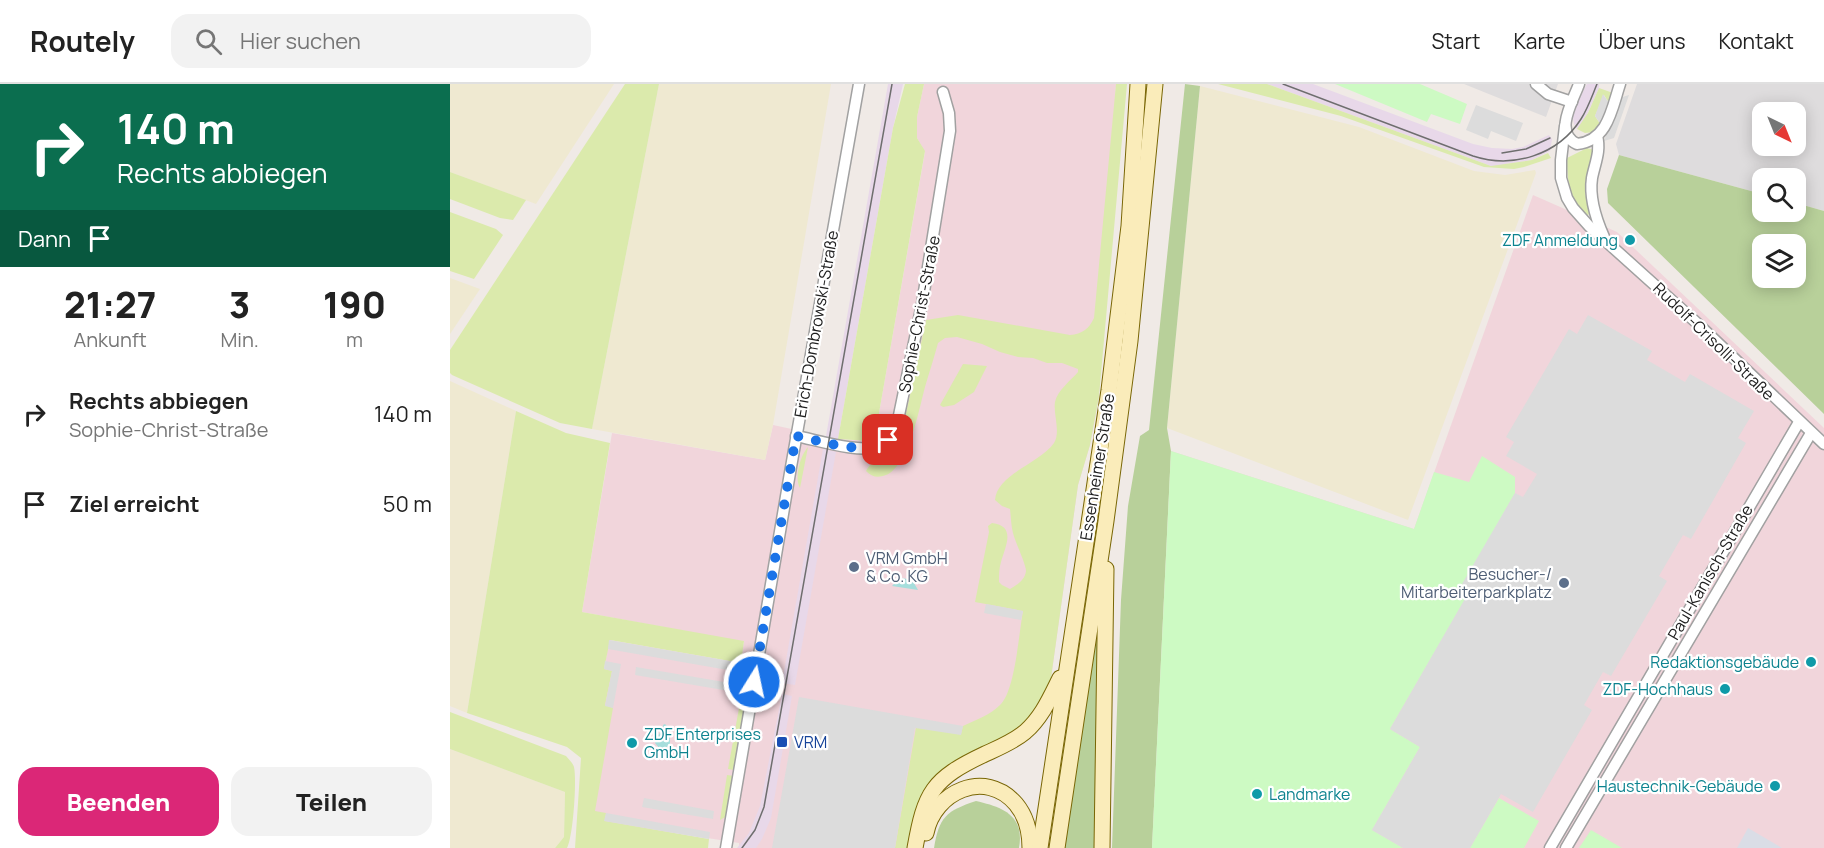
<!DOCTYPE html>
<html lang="de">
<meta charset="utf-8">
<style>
body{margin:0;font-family:Manrope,sans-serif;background:#f2f2f2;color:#222;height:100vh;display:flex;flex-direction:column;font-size:22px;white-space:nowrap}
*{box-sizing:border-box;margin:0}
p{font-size:20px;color:#767676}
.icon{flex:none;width:33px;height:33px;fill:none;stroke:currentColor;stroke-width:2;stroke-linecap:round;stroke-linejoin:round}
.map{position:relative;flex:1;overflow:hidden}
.panel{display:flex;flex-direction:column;background:#fff;width:450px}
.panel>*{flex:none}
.hud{background:#0b6e4f;color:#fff;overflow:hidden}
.needle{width:39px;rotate:137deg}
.tools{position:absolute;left:1302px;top:18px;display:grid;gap:12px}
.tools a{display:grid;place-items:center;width:54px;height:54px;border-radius:12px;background:#fff;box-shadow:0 3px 15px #0003;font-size:30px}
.pin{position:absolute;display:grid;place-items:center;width:51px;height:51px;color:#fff;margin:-26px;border-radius:12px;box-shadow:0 3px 9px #0006}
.me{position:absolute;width:66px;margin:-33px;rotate:10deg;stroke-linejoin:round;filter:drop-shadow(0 0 4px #0008)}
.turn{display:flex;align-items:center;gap:21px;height:126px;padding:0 18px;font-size:27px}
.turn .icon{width:78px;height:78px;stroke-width:2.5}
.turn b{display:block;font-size:42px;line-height:51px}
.then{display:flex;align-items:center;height:57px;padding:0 18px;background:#0003;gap:12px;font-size:22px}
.eta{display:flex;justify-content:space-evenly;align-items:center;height:102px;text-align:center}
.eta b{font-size:36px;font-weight:800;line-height:42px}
.cta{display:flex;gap:12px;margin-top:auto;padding:12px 18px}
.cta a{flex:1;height:69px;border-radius:18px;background:#db2777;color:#fff;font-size:24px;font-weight:800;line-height:69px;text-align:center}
.cta a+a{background:#f2f2f2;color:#222}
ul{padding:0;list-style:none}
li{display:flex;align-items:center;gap:18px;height:90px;padding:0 18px}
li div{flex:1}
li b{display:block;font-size:22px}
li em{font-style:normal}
header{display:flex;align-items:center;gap:36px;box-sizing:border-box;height:84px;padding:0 30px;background:#fff;border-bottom:2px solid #e0e0e0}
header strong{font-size:28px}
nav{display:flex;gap:33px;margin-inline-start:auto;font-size:21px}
.search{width:420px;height:54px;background:#f2f2f2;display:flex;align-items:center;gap:15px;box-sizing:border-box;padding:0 21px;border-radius:18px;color:#767676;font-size:22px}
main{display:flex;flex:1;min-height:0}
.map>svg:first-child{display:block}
.residential{fill:#dedcdd;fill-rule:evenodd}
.commercial{fill:#f1d5db}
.industrial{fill:#e8d8e9}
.farmland{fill:#efe9d1}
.grass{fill:#dbeaac}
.forest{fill:#b8d09a;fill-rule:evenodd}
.park{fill:#cdfac3}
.parking{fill:#dcdcdc}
.plaza{fill:#dadde6}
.water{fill:#a6dedc}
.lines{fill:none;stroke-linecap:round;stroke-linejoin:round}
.minor-casing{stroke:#a1a1a1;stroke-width:13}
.secondary-casing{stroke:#796605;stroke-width:17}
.minor{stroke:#fff;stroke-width:10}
.secondary{stroke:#faecba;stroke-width:15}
.tram{stroke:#6e6e6e;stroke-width:1.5}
.route{stroke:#1a73e8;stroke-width:10;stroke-dasharray:0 18}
.culture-dot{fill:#0f9aa8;stroke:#fff;stroke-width:2}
.service-dot{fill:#5c6f8a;stroke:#fff;stroke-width:2}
.transit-dot{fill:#1a4fb4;stroke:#fff;stroke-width:2}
.labels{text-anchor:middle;stroke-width:4.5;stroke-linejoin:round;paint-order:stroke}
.culture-label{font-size:16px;fill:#0d838f;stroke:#fff;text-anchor:end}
.street-label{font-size:16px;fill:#202020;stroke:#fff}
.service-label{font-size:16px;fill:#4e5e75;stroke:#fff;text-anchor:start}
.transit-label{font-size:16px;fill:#164399;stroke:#fff;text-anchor:start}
</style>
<header>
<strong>Routely</strong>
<div class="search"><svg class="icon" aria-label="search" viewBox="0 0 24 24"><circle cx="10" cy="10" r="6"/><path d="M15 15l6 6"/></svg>Hier suchen</div>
<nav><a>Start</a><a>Karte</a><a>Über uns</a><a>Kontakt</a></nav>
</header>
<main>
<section class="panel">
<div class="hud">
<div class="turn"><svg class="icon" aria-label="right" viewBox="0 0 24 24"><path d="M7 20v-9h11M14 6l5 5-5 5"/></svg><div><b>140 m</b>Rechts abbiegen</div></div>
<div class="then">Dann<svg class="icon" aria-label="arrive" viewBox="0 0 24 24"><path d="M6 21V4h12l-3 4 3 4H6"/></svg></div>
</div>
<div class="eta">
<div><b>21:27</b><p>Ankunft</p></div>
<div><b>3</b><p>Min.</p></div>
<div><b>190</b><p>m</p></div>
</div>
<ul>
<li><svg class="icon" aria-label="right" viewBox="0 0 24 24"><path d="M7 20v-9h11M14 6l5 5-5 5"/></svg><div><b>Rechts abbiegen</b><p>Sophie-Christ-Straße</p></div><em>140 m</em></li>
<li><svg class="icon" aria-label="arrive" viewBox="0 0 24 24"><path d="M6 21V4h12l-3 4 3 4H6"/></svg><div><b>Ziel erreicht</b></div><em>50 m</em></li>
</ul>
<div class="cta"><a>Beenden</a><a>Teilen</a></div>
</section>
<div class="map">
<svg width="1374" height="764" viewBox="0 0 1374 764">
<rect width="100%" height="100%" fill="#f0eae6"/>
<g class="residential">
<path d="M1014,0H1108L1096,33Z"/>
<path d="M1187,0H1374V127L1346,119V94H1312V110L1169,71L1166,60ZM1312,28H1346V62H1312Z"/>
</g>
<g class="commercial">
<path d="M474,0H666L649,312L640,361L628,401L601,594L505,681L461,764H289V759L130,734L159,556L290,579L294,558L132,528L162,349L315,376L323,341L388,355L420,357L429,352V329L475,68L467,54V33Z"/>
<path d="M1083,111L1167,148L1374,344V764H702L721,367L964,445Z"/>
</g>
<g class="industrial">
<path d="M438,0H453L443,44L388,355L376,352Z"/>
<path d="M817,0H863L1023,60L1042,64L1062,65L1073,63L1099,51L1102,55L1100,67L1082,76L1056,80V82H1041Z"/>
<path d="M1137,0H1149V4L1135,35L1127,45L1124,40L1122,28Z"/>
<path d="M373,365L386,368L345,601L332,599Z"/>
<path d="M332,610L342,612L321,734L312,755L306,764H287L299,749L310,722Z"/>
</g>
<g class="farmland">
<path d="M0,0H164L86,120L0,88Z"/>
<path d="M209,0H381L323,341L315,376L142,345Z"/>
<path d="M750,2L909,43L1024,87L1055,91L1085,86L1086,89L958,436L717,344Z"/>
<path d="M0,194L30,205L0,250Z"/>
<path d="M0,297L66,327L17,629L0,622Z"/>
<path d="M0,665L115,708L114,753L105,764H0Z"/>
</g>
<g class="grass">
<path d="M175,0H209L142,345L110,339L2,291L0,289V266Z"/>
<path d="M455,0H474L467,33V54L475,67L429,329V352L420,357L388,355L443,44Z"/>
<path d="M666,0H677L649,312L640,361L628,401L601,594L589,624L567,648L505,681L461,764H445L466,643L511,650L513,642C526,636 540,631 550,621C565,608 569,548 573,527L525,518L539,448L538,442L542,439C567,442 555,463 551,478C549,484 549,491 549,498L552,501L560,505C567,501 575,496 576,487C576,480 565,458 563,449C561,442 561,433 560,425L552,422L545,416C547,390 589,380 604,359C611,348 603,330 605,318C607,307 621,296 628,288V285L612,279H597L583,274L568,273L550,268L532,260L507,253L495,254L488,259C484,274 479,289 475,303C469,325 458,387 433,392C426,394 421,392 416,387C420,378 429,376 436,370C443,363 447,357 452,348L476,236L508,231L620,251C632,250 639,245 644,234Z"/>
<path d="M768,0H817L1041,82L1082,76L1098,69L1101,74L1074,83L1064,85L1034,83L891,32Z"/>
<path d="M1149,4L1163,9L1159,19L1154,11L1145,32L1151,41L1144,48L1135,49L1127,45L1138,29Z"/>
<path d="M1137,64L1144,66L1135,107L1139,130L1137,132C1119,119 1117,95 1117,74Z"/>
<path d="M0,88L76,116L63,136L50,134L0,115Z"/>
<path d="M0,128L46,145L53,151L24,195L0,187Z"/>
<path d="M513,280L537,282L524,308L504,321L493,323L490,321Z"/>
<path d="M66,327L116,349L160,359L132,528L294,557L291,579L160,556L154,585L162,587L155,621L163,624L145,727L156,729L155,737L259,755L258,764H125L131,674L117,663L17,629Z"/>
<path d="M358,363L350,404C344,394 350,372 358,363Z"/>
<path d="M293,602L298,609L284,686L278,685Z"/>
<path d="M0,628L116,672C119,676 123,679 124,683C127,696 123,754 117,764H105L114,753L115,708L0,665Z"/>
<path d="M277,691L284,692L277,732L270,736Z"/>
</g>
<g class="forest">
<path d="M735,0L750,2L717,344L721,367L702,764H662L671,516L678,422L690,352L699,346Z"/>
<path d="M1169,71L1312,110V128H1346V119L1374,127V330L1158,119L1157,105ZM1346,160V194H1312V160Z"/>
<path d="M648,532L646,764H615Z"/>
<path d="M526,717C552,723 575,731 569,764H484C489,733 496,727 526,717Z"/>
</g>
<g class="park">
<path d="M885,0H970L1017,20L1010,40L981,30L977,38Z"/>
<path d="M721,367L964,445L984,388L1019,398L1032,372L1065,393V409L1013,500L1021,505L940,645L970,663L922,746L953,764H702Z"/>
<path d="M1049,714L1089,737L1074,764H1020Z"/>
<path d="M1141,746L1172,764H1129Z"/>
</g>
<g class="parking">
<path d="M1153,10L1159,19L1151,41L1145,32Z"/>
<path d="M1179,11L1164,54L1154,57L1169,14Z"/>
<path d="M1026,21L1073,39L1066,57L1041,47L1038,55L1016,46Z"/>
<path d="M1138,231L1202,267L1197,276L1235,298L1240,290L1304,327L1288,354L1296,359L1241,455L1233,451L1209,492L1217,497L1161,592L1153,588L1134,621L1142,626L1083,728L1051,710L1020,764H953L922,746L970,663L940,645L1020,506L1012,500L1065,409L1073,413L1087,390L1056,372L1064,358L1056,353L1119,245L1127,250Z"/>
<path d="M536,520L573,527L571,536L534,529Z"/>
<path d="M159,556L291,579L289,588L158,565Z"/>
<path d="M155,577L171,580L163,624L155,622L162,587L154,585Z"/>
<path d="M186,583L286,600L285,608L185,591Z"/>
<path d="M349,613L513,642L511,651L465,644L445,764H322Z"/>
<path d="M194,714L264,727L263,735L192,723Z"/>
<path d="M156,729L260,748L259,755L154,737Z"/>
</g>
<path class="plaza" d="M1298,744L1332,764H1287Z"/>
<g class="water">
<path d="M454,494L464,499L468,506L442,502L448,496Z"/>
<path d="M215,640L220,645V661L215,664H209L205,659C206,652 213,647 213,641Z"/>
</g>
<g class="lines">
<g class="minor-casing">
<g id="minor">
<path d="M1086,0L1098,10L1122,18"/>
<path d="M1129,0C1123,17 1103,49 1127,60C1158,57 1162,24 1170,0"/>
<path d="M1115,42L1111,76V94L1117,114L1123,124L1139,142L1248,240L1374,360"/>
<path d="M1147,52C1151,67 1145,79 1142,94C1139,114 1146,135 1154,153"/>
<path d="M346,352C367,356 411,370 429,362C438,357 443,349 447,341L472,220L500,47L499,29L493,8"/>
<path d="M276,764L341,383L409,0"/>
<path d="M1100,764L1349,338"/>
<path d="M1116,764L1361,349"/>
</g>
</g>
<g class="secondary-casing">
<g id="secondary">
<path d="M476,749C484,708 535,684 566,720C576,732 580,749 580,764"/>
<path d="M465,764C475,708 482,695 535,670C548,664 563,658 575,648C592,633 600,614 610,594"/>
<path d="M590,764L659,306L679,142L688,0"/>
<path d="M607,764L656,437L680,257L705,0"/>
<path d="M652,764L656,485"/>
</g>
</g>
<use href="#minor" class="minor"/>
<use href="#secondary" class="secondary"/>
<g class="tram">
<path d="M833,0L1023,72C1063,85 1108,71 1131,35C1138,24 1142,12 1147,0"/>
<path d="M1052,69L1076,65L1100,54"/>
<path d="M292,764L305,746L314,723L442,0"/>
</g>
</g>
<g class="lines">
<path class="route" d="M304,598L346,352C373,357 416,373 438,356"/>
</g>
<g class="culture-dot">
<circle cx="1180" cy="156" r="6"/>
<circle cx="1361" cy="578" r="6"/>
<circle cx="1275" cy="605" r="6"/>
<circle cx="182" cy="659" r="6"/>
<circle cx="1325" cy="702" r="6"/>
<circle cx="807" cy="710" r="6"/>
</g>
<g class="service-dot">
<circle cx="404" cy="483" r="6"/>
<circle cx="1114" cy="499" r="6"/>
</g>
<rect class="transit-dot" x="326" y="652" width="12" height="12" rx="3"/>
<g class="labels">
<g class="culture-label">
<text x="1168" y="162">ZDF Anmeldung</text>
<text x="1349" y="584">Redaktionsgebäude</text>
<text x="1263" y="611">ZDF-Hochhaus</text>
<text x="194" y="656" text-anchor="start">ZDF Enterprises<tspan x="194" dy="18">GmbH</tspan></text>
<text x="1313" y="708">Haustechnik-Gebäude</text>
<text x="819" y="716" text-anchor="start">Landmarke</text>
</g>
<g class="street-label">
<text transform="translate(469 230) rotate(-79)" y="6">Sophie-Christ-Straße</text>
<text transform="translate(366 240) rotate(-80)" y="6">Erich-Dombrowski-Straße</text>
<text transform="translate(1264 257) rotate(44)" y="6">Rudolf-Crisolli-Straße</text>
<text transform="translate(647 383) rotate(-81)" y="6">Essenheimer Straße</text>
<text transform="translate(1260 488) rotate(-60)" y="6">Paul-Kanisch-Straße</text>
</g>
<g class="service-label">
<text x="416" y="480">VRM GmbH<tspan x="416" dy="18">&amp; Co. KG</tspan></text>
<text x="1102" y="496" text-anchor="end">Besucher-/<tspan x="1102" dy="18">Mitarbeiterparkplatz</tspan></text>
</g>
<g class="transit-label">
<text x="344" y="664">VRM</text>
</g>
</g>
</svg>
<div class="tools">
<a><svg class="needle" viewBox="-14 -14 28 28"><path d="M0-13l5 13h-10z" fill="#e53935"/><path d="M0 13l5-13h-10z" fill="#767676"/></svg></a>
<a><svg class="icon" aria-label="search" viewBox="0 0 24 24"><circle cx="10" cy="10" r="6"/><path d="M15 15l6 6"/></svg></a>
<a><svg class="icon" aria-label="layers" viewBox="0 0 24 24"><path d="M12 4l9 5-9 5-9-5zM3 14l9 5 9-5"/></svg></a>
</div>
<div class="pin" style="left:438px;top:356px;background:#d93025"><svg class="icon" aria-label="arrive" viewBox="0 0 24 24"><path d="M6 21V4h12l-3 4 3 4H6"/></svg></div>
<svg class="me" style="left:304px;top:598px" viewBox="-20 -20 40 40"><circle r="17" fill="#1a73e8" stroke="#fff" stroke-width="3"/><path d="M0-11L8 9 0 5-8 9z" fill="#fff"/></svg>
</div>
</main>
